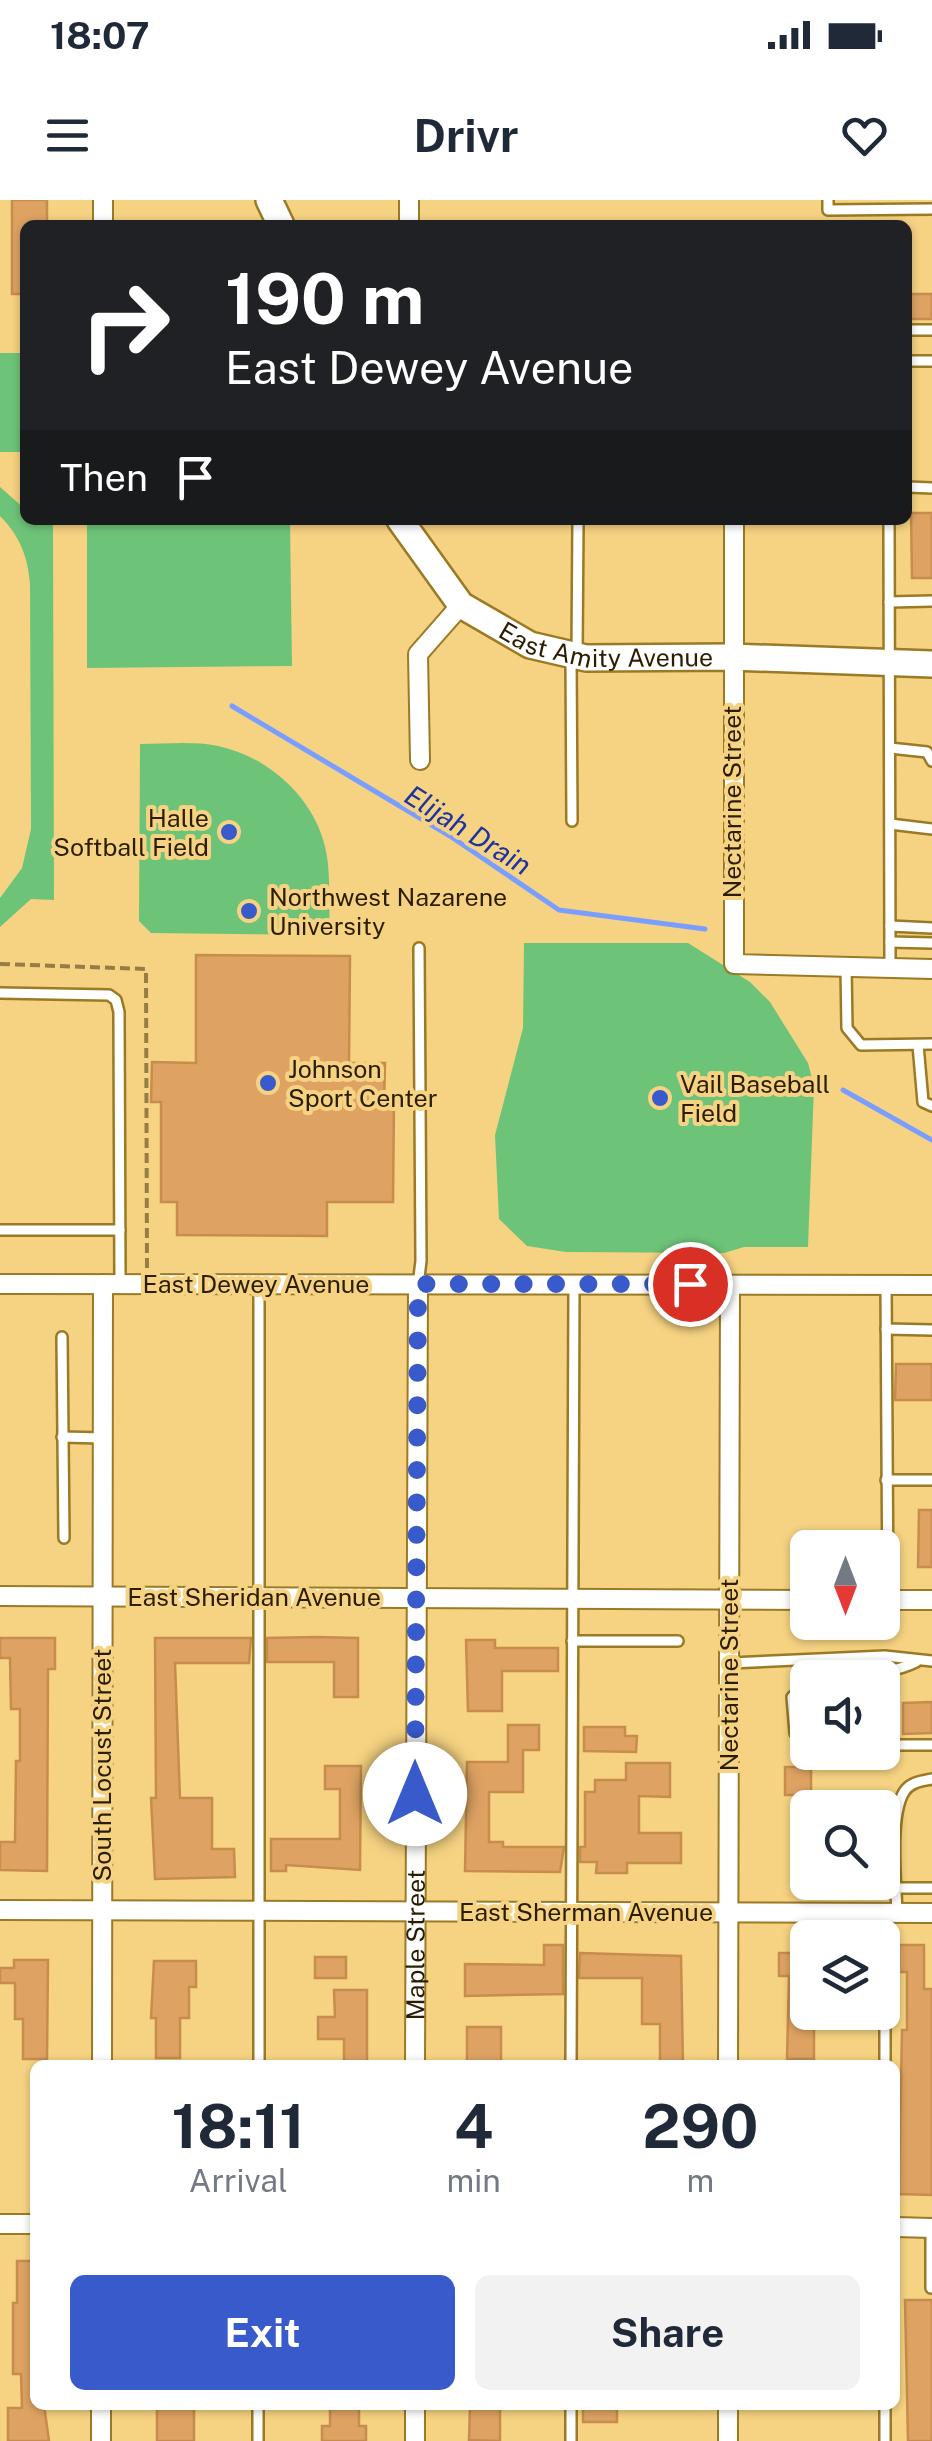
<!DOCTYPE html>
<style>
body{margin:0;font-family:"Public Sans",sans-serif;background:#f2f2f3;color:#1f2937;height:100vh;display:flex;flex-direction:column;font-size:38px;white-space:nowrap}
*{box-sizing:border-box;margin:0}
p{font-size:32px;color:#747a83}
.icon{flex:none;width:55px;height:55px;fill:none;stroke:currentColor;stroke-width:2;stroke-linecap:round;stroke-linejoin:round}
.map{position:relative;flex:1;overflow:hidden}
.side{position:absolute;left:30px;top:1860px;width:870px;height:350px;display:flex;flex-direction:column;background:#fff;border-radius:15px;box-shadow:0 2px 8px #0004}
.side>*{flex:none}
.banner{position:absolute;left:20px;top:20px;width:892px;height:305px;border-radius:15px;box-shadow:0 2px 8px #0004;background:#202124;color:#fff;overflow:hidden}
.needle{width:65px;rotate:180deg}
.fabs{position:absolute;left:790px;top:1330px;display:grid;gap:20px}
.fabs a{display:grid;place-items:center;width:110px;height:110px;border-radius:15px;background:#fff;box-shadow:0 2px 8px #0004;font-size:50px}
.pin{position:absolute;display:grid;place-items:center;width:85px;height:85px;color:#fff;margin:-42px;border:5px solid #fff;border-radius:50%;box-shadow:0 2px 10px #0007}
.me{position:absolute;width:110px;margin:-55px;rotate:0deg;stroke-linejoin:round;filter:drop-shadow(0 0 8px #0008)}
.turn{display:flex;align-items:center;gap:35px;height:210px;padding:0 40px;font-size:45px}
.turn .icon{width:130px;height:130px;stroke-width:2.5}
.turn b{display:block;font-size:70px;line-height:85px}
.then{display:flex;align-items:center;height:95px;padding:0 40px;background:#0003;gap:20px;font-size:38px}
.eta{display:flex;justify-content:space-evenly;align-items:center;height:170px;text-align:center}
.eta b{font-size:60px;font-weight:700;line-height:70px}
.cta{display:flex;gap:20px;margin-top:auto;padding:20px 40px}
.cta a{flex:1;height:115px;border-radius:15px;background:#385acb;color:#fff;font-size:40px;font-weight:700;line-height:115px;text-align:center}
.cta a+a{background:#f2f2f3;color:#1f2937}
.status{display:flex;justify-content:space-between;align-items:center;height:70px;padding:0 50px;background:#fff;direction:ltr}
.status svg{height:28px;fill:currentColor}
header{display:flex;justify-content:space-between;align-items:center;height:130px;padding:0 40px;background:#fff;font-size:45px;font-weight:700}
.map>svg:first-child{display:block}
.green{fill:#6dc479}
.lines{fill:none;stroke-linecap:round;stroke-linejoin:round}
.stream{stroke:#7a9eff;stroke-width:5}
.building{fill:#dea363;stroke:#c78d4c;stroke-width:2.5}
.lane-casing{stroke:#9a7a24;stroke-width:14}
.street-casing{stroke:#9a7a24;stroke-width:22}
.secondary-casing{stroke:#9a7a24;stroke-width:30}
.path{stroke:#957d44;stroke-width:4;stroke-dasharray:10 5;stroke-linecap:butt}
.lane{stroke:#fff;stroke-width:9}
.street{stroke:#fff;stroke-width:18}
.secondary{stroke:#fff;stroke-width:25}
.route{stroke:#385acb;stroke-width:18;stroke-dasharray:0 32.4}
.poi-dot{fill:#385acb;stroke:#f6d382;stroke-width:4}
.labels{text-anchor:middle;stroke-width:8;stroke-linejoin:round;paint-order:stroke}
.street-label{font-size:25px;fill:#2a1d00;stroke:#f6d382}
.poi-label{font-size:25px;fill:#2a1d00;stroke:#f6d382;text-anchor:start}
.water-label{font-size:28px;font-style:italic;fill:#1c33a1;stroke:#f6d382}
</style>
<div class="status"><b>18:07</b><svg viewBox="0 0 49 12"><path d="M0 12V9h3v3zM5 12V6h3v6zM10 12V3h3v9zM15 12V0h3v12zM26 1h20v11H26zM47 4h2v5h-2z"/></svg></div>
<header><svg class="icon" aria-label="menu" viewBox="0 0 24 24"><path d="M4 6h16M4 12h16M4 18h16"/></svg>Drivr<svg class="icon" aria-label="heart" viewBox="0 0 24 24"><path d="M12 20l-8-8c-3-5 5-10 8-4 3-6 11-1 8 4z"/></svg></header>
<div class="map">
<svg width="932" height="2241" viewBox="0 0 932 2241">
<rect width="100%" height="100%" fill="#f6d382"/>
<g class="green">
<rect x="0" y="153" width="25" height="99"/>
<path d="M0,287L25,309V320H53L54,700L31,699L0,727V698L22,668L31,629L30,384C28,357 20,336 0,316Z"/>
<path d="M87,320H290L292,466L87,468Z"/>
<path d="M140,544C165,544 194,541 218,546C274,558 323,606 328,664C330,687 329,711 330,735L151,733L139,721Z"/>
<path d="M524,743H688L750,782L770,802L808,863L814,886L808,1047H744L724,1053L566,1052L527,1046L499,1019L495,935L523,828Z"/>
</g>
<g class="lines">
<g class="stream">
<path d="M232,506L450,636L559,710L705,729"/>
<path d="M843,890L932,940"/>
</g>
</g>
<g class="building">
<path d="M12,0H47V25H25V94H12Z"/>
<rect x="908" y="94" width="24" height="25"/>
<path d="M911,313H932V378H912Z"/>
<path d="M196,755L350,756L349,863H385L384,902H394L393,1002H327V1036L177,1035V1002H161V902H151L152,862L196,863Z"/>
<path d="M896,1164H932V1200H895Z"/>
<path d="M919,1310H932V1367H918Z"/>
<path d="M316,1437L358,1438V1497H334V1462H267V1438Z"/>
<path d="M0,1438H55V1469H48L47,1671L0,1670V1642H15L16,1561H20V1509H11L10,1458H0Z"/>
<path d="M155,1438H251L249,1463H175L180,1598H212V1649H234L235,1677L155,1679L151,1598H156Z"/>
<path d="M466,1440H495V1448H558V1471H502V1511H468Z"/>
<path d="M932,1502V1533L903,1534V1503Z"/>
<path d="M508,1525H539V1550H523V1592H489V1642H503V1647H564L560,1672L465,1671L467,1562H508Z"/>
<path d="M584,1527H625V1536H637L636,1552L584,1551Z"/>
<path d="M626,1563H670V1597L639,1596V1633H681V1663H627V1673H596L597,1662H580V1647H585V1592H595V1580H626Z"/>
<path d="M325,1566H361L360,1670L286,1665V1671H271V1639H340V1589H325Z"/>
<path d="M785,1567H811V1608H797V1595H785Z"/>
<path d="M544,1745H563V1794L465,1796V1764L544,1765Z"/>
<path d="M899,1745H924V1789H932V1995L899,1994L902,1830H907V1772H899Z"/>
<path d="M580,1753L681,1756L683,1865H660V1824H642V1778H579Z"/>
<path d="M779,1753H808V1812H829V1827H814V1859H787L789,1776H779Z"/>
<rect x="315" y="1757" width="31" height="21"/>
<path d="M14,1760H48L47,1859H23V1819H15V1783H0V1768H14Z"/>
<path d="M154,1761H196V1787H189V1818H180V1858H156V1818H151Z"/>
<path d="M334,1790H367V1865H344V1839H318V1817H335Z"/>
<rect x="467" y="1827" width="34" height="37"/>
<path d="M17,2061H35V2205H44L49,2241H8V2208H22L21,2174H13V2103H17Z"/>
<path d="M905,2100H932V2241H908Z"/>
<rect x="157" y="2205" width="37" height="36"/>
<path d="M330,2205H359V2226H366V2241H322V2226H330Z"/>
<path d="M470,2205H500V2241L469,2240Z"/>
<rect x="583" y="2205" width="34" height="17"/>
</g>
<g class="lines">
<g class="lane-casing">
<g id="lane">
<path d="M828,0V10L932,9"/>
<path d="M908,130H932"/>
<path d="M908,161H932"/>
<path d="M908,287L932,288"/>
<path d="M889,320L890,768"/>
<path d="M889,402L932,401"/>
<path d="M577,453L578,320"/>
<path d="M571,457L572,621"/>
<path d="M890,548L927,552L932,561"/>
<path d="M890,624L932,629"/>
<path d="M890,726L932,728"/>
<path d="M890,742L932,743"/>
<path d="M846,767L847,828L861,845L932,844"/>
<path d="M0,793L109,795L116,800L119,812L120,1084"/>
<path d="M918,845L923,902L932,906"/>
<path d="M0,1030H120"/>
<path d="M418,1085L421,1061L419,748"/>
<path d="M886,1085L888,1400"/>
<path d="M886,1129L932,1130"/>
<path d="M62,1137L64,1338"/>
<path d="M62,1237L102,1238"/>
<path d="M886,1280H932"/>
<path d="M572,1441H678"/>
<path d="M730,1463L885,1456L932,1461"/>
<path d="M820,1478C853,1471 886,1477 916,1462"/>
<path d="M808,1482L792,1497L795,1533L808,1539"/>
<path d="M882,1545H932"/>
<path d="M896,1688H932"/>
<path d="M897,1713C896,1683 889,1616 904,1592C910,1582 922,1581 932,1579"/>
<path d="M259,1865V1085"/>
<path d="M571,1865L574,1085"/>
<path d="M885,1865V1713"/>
<path d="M931,2088V2028"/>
<path d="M885,2205V2241"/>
<path d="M258,2241V2205"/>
<path d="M571,2241V2205"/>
</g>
</g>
<g class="street-casing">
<g id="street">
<path d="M103,25V0"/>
<path d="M409,25V0"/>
<path d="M734,320V764L932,769"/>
<path d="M420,560L418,454L461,405"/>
<path d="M0,1084L932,1085"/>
<path d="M0,1396L808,1400"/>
<path d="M882,1400H932"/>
<path d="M0,1710L932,1713"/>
<path d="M102,1865L103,1084"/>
<path id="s1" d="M415,1865L418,1085"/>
<path d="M728,1865L730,1085"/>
<path d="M0,2024H35"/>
<path d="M895,2027L932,2028"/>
<path d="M415,2205V2241"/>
<path d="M728,2205V2241"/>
<path d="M101,2241V2205"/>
</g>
</g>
<g class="secondary-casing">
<g id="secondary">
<path d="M269,0L281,25"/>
<path id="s2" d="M400,320L461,405L530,445L586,458L731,457L932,464"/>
</g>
</g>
<path class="path" d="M0,764L146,769L147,1068"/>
<use href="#lane" class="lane"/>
<use href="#street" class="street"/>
<use href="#secondary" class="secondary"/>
</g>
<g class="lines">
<path class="route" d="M415,1594L418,1084H690"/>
</g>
<g class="poi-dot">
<circle cx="229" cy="632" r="10"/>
<circle cx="249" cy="711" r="10"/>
<circle cx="268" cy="883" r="10"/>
<circle cx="660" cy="898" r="10"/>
</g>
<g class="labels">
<g class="street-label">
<text dy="9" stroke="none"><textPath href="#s2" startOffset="260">East Amity Avenue</textPath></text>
<text transform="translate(732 602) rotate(-90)" y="9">Nectarine Street</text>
<text x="256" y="1093">East Dewey Avenue</text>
<text x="254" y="1406">East Sheridan Avenue</text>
<text transform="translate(729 1475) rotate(-90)" y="9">Nectarine Street</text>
<text transform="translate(102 1565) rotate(-90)" y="9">South Locust Street</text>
<text x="586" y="1721">East Sherman Avenue</text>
<text dy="9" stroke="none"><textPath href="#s1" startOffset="120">Maple Street</textPath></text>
</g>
<g class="poi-label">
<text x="209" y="627" text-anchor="end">Halle<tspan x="209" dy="29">Softball Field</tspan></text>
<text x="269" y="706">Northwest Nazarene<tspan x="269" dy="29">University</tspan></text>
<text x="288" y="878">Johnson<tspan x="288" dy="29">Sport Center</tspan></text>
<text x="680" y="893">Vail Baseball<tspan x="680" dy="29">Field</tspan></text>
</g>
<g class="water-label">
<text transform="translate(468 630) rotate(32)" y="10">Elijah Drain</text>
</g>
</g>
</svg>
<div class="fabs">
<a><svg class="needle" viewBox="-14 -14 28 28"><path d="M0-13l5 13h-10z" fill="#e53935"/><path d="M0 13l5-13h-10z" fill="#747a83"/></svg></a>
<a><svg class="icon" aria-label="sound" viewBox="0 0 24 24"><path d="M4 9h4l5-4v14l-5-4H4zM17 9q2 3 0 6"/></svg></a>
<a><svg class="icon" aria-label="search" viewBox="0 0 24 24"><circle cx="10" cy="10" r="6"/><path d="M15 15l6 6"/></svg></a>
<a><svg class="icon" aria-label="layers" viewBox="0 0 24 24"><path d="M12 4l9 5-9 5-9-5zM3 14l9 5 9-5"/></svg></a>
</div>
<div class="pin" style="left:690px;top:1084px;background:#d93025"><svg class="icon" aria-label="arrive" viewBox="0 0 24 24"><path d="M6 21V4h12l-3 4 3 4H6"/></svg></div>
<svg class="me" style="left:415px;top:1594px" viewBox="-20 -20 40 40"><circle r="19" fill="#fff"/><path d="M0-13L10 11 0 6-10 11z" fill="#385acb"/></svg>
<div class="banner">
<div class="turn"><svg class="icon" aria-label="right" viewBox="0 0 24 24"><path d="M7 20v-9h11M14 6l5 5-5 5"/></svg><div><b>190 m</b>East Dewey Avenue</div></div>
<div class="then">Then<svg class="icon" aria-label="arrive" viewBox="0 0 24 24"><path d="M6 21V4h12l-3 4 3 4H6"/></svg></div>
</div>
<section class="side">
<div class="eta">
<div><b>18:11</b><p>Arrival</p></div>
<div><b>4</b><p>min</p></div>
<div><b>290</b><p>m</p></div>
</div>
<div class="cta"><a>Exit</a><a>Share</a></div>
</section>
</div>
